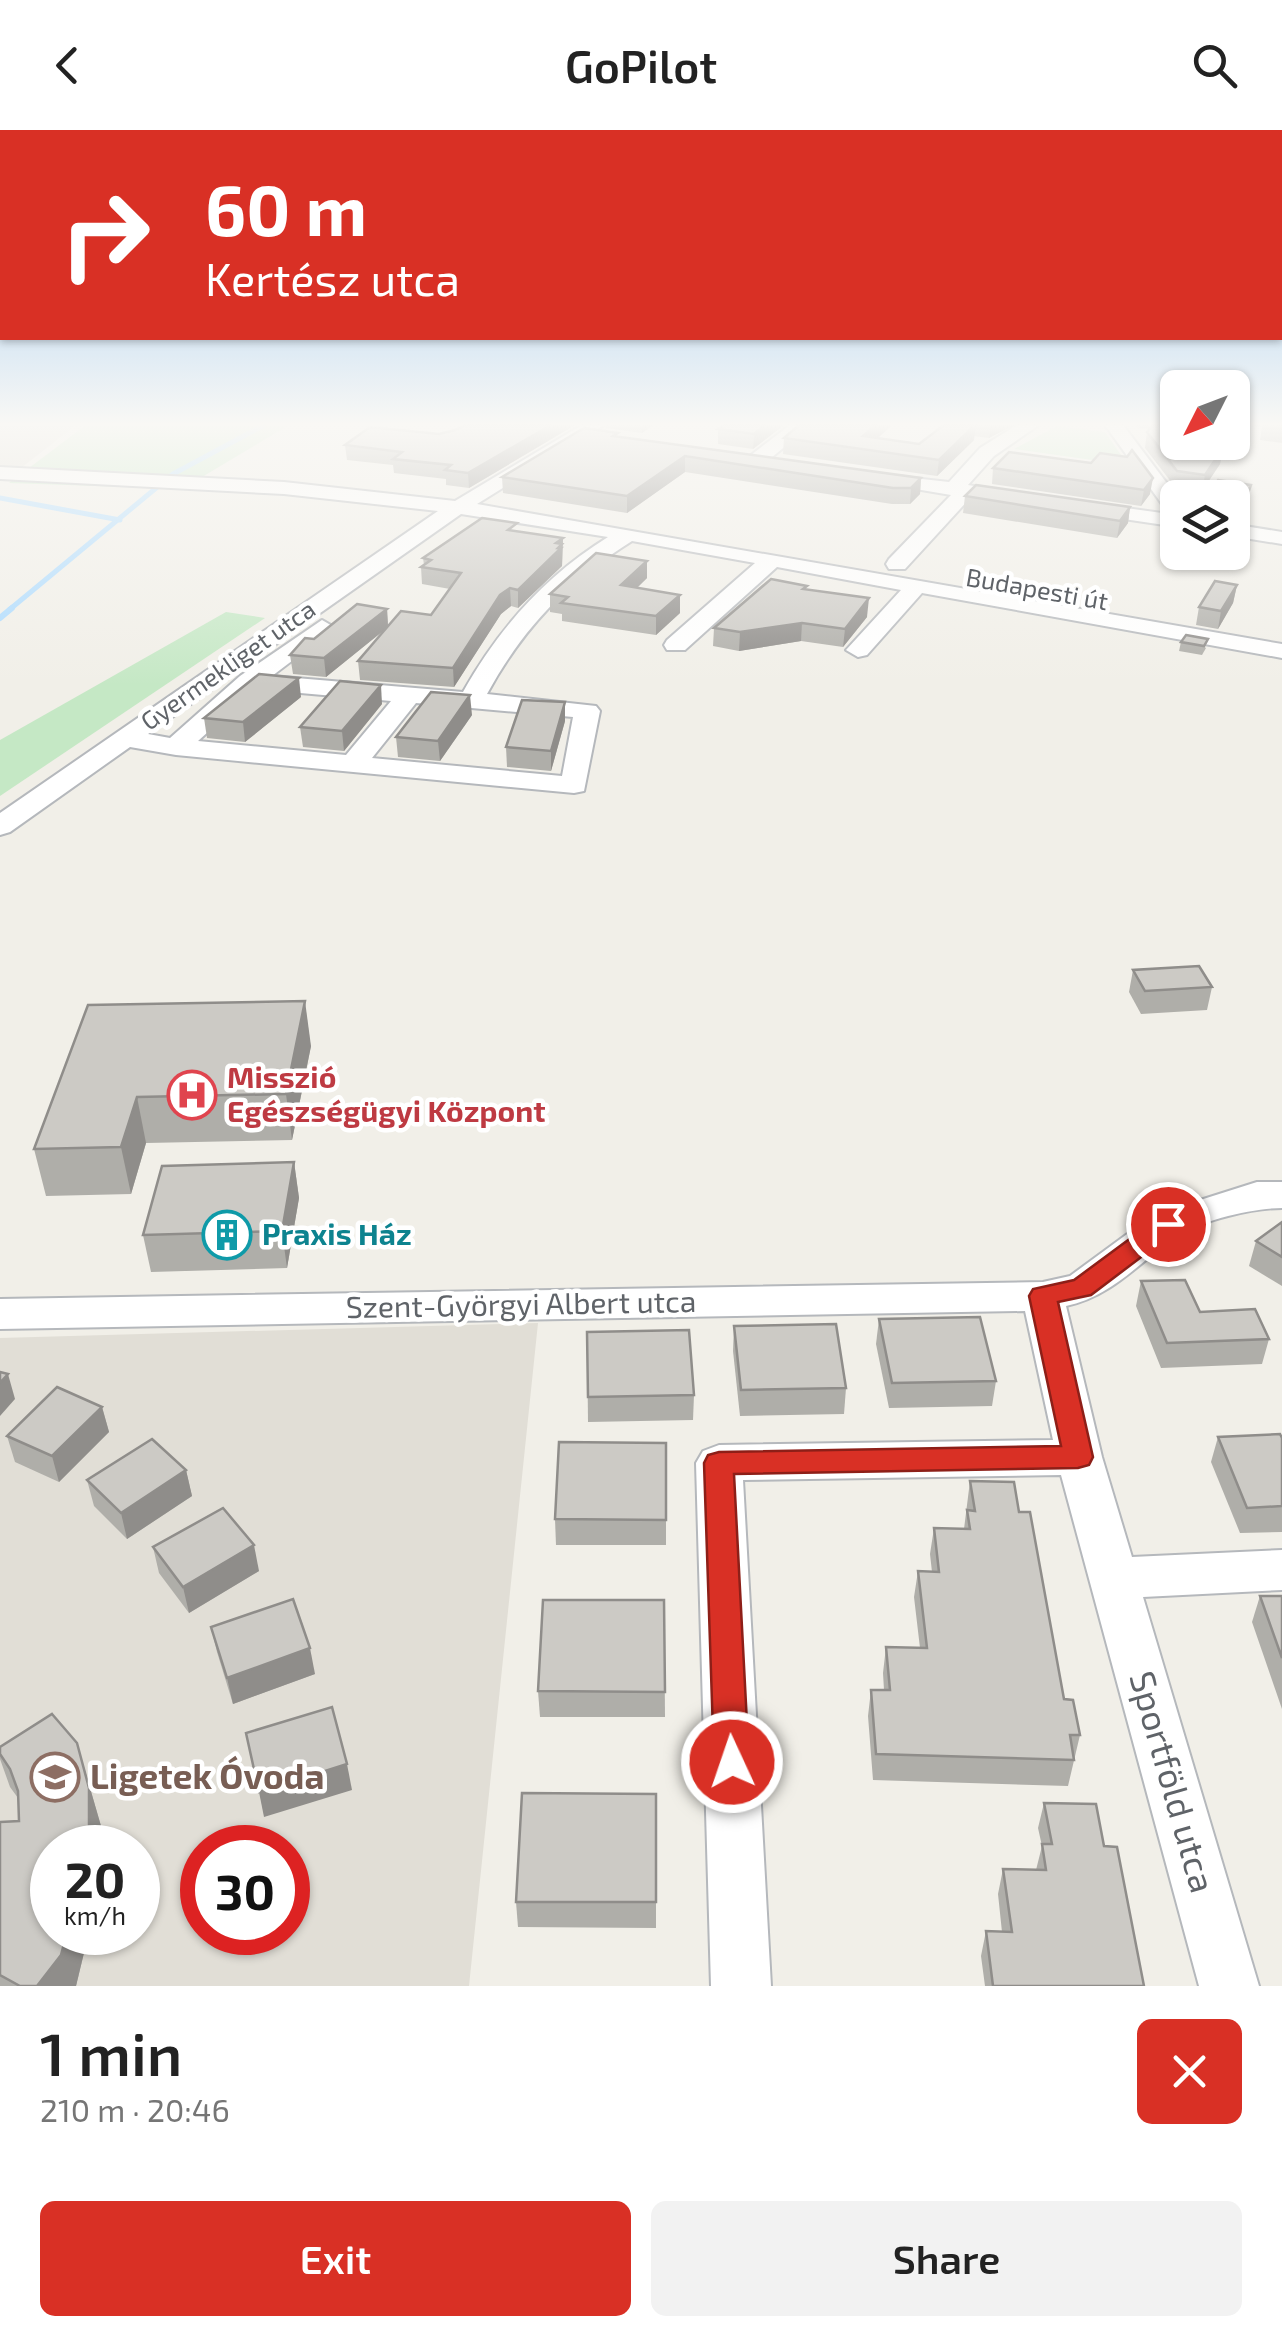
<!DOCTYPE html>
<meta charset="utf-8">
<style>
body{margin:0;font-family:"Exo 2",sans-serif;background:#f2f2f2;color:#222;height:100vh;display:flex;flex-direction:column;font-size:38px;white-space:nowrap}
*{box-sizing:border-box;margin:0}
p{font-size:32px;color:#767676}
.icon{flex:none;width:55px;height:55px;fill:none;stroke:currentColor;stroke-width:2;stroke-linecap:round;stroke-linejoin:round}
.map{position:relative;height:1856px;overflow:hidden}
.panel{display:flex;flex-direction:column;background:#fff;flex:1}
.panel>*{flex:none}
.top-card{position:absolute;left:0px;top:0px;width:1282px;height:210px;box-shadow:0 2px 8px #0004;background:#d93025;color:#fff;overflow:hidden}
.needle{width:65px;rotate:228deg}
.tools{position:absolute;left:1160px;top:240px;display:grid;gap:20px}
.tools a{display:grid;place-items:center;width:90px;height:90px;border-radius:15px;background:#fff;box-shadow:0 2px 8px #0004;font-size:50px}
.speed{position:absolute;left:30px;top:1695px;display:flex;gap:20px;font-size:50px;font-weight:700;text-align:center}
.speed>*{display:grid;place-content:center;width:130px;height:130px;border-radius:50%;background:#fff;box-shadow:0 2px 8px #0004;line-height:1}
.speed small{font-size:25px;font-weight:400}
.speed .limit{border:15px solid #d22;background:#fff;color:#111}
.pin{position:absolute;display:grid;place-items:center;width:85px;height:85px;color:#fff;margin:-42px;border:5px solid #fff;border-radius:50%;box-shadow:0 2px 10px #0007}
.me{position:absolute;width:110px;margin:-55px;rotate:357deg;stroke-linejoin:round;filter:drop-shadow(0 0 8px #0008)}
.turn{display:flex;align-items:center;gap:35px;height:210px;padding:0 40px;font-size:45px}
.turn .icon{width:130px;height:130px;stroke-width:2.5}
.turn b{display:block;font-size:70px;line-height:85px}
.round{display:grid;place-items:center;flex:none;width:105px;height:105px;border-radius:15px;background:#f2f2f2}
.overview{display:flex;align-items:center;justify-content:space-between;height:170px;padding:0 40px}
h1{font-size:60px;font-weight:600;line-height:75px}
.button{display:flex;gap:20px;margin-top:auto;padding:20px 40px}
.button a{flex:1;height:115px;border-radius:15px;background:#d93025;color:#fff;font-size:40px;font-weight:600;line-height:115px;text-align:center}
.button a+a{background:#f2f2f2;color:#222}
header{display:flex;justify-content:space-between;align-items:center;height:130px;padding:0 40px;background:#fff;font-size:45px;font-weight:600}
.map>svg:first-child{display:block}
.education{fill:#e1ded6;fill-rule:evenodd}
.green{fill:#c5e8c5}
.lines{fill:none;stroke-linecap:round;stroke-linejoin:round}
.stream-far1{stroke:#aadaff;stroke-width:5}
.stream{stroke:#aadaff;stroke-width:6}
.minor-casing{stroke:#b5b8bc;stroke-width:4}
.minor{fill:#fff;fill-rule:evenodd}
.wall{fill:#afaea9}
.shaded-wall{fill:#8f8d8a}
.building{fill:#cccac5;stroke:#8f8d8a;stroke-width:2.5}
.route{fill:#d93025;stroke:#8d1f18;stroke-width:2.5}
.labels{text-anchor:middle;stroke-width:9;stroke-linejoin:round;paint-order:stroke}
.far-street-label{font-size:25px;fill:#5f6368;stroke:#fff}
.health-label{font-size:30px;font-weight:bold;fill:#be3a42;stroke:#fff;text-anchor:start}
.culture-label{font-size:30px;font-weight:bold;fill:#0d838f;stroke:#fff;text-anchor:start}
.street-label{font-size:30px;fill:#5f6368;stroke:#fff}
.near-education-label{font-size:35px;font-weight:bold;fill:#785e54;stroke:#fff;text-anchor:start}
.near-street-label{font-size:35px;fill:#5f6368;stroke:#fff}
</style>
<header><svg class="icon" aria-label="back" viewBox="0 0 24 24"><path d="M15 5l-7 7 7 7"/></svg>GoPilot<svg class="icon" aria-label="search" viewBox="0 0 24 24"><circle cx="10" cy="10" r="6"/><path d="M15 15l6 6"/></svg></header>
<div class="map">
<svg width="1282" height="1856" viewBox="0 0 1282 1856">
<rect width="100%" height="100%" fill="#f1efe8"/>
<g class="education">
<path d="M0,295H76L21,338L0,336Z"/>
<path d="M538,1193L469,1856H0V1208ZM52,1718H138V1802H52ZM202,1718H288V1802H202Z"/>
</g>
<g class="green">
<path d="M86,295H289L182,359L9,353Z"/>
<path d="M1057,296L1105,302L1128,335L1014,319Z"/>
<path d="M226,482L265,488L0,666V610Z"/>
</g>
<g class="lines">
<g class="stream-far1">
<path d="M0,368L120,390"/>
<path d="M9,480L173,344L264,295"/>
</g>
<path class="stream" d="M0,488L12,478"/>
<g class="minor-casing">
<g id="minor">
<path d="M582,295H604L477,374L1282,514V528L922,463L867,525L858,527L846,520L901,460L777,437L685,520H667L664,515L667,510L755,433L632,411C568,451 523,498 487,564L596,576L600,581L584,661L574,663L176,625L130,617L10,702L0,705V683L438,381L284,364L0,349V337L284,352L455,371ZM461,384L608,407C545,446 499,498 463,562L272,546L330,502L334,497L322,490L240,546L170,608L148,604ZM255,559L391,571L346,625L198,611ZM416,573L573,587L562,646L372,628Z"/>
<path d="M790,295H811L765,333H751V325Z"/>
<path d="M1017,295H1039L994,326L968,355L1024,364V372L971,367L905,439H889L886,434L889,429L951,365L868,351V343L949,352L980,318Z"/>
<path d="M1105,295H1123L1178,368V397L1076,382L1073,378L1083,372L1169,384Z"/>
<path d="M1232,394L1282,402V414L1232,406Z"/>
<path d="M1257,1052H1282V1078C1254,1078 1201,1090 1177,1106C1139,1132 1113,1166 1066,1176L1102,1327L1132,1427L1282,1420V1460L1143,1467L1259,1856H1199L1061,1345L743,1350L771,1856H711L696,1333L703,1321L719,1315L1053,1310L1025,1181L0,1199V1169L1043,1152L1070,1146L1153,1085Z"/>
</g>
</g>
<use href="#minor" class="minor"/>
</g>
<g class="wall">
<path d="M465,295H575L469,358L446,355V349L394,343L393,335L347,330L345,315L439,304L455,300Z"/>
<path d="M605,295H653L642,303L606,298Z"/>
<path d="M784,295L753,319L718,314V299Z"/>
<path d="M799,295H892L877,308L919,314L944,295H1017L1010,297L989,308L974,306V310L937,346L783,324L784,308Z"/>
<path d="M1136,295H1178L1194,314L1223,318L1220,334L1202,361L1175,357L1145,318L1147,302L1150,299L1136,297Z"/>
<path d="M1246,295H1282V313L1260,310L1262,297Z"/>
<path d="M618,307L921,348L920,364L910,374H892L685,342L627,383L503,363L502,347Z"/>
<path d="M1100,323L1150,364L1141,376L992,354L993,338L1091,333Z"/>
<path d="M965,366L1130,377L1128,393L1117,408L963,383Z"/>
<path d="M517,401L563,408L562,436L518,478L511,476L501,484L454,557L360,550L358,531L383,501L326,547L293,544L290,525L314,509L387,479L388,495L431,485L450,459L422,454L421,437L424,435L423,428Z"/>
<path d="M647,431V448L637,458L680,465V483L656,505L562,491V484L550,482V464Z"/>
<path d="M1237,455L1233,473L1218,499L1196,495L1199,477Z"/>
<path d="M807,460L867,487L843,517L801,511L739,521L713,516L714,498Z"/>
<path d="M1186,505L1206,518L1202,525L1179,521L1181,512Z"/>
<path d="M301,567L245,612L207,608L204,588Z"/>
<path d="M382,574L344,621L303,617L300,597Z"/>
<path d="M472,585L440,631L398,627L396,607Z"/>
<path d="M565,591L551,641L507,637L506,617Z"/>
<path d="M1133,840L1212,857L1207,880L1141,884L1129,862Z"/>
<path d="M88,875L311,916L292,1010L146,1013L131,1064L46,1066L34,1019Z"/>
<path d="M294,1032L299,1068L287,1138L151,1142L143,1105Z"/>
<path d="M1282,1092V1156L1249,1136L1256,1111Z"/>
<path d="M1141,1151L1200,1182L1269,1209L1262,1234L1161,1238L1136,1176Z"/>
<path d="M879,1189L996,1251L992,1276L889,1278L876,1214Z"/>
<path d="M734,1196L846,1258L844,1284L740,1286L733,1221Z"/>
<path d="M587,1202L694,1265L693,1290L588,1292Z"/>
<path d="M102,1277L109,1302L59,1352L15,1332L7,1306Z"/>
<path d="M1218,1307L1282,1308V1402L1240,1403L1211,1332Z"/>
<path d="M666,1313V1415H556L555,1389Z"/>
<path d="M186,1340L192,1366L127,1409L94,1376L87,1350Z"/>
<path d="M970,1351L1019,1382L1064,1569L1080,1605L1068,1656L873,1650L868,1586L871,1560H884L883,1543L886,1517L920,1518L914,1467L918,1441L932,1442L930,1424L934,1398L964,1399Z"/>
<path d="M153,1417L259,1441L189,1483L159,1443Z"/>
<path d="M1260,1466H1282V1579L1252,1492Z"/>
<path d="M664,1470L665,1587H540L538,1561Z"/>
<path d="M211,1497L315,1544L233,1574L217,1522Z"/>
<path d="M77,1613L101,1696L89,1802L76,1856H0V1692L19,1691L18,1668L10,1657L0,1629V1617Z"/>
<path d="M656,1664V1798L518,1797L516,1772Z"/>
<path d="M1044,1673L1104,1716L1144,1856H985L981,1826L986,1801L1002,1802L998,1764L1003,1739L1036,1740L1042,1716L1038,1698Z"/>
</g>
<g class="shaded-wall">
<path d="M551,295H575L469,358L468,343Z"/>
<path d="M642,295H653L642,303Z"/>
<path d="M765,295H784L753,319L754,304Z"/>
<path d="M876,295H892L865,320L863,306Z"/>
<path d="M976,295L974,310L937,346L939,330Z"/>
<path d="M991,295H1017L1010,297L989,308Z"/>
<path d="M1223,318L1220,334L1202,361L1205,345Z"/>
<path d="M685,326V342L627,383V366Z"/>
<path d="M921,348L920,364L910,374L911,358Z"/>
<path d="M1153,348L1150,364L1141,376L1144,360Z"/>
<path d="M1251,355L1241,392L1234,393L1232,401V377Z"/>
<path d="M1130,377L1128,393L1117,408L1120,391Z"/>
<path d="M563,408L562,436L518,478V460L556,413Z"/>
<path d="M647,431V448L621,473V455Z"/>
<path d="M1237,455L1233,473L1218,499L1221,481Z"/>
<path d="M510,458L511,476L501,484L454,557L453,538L500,465Z"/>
<path d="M680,465V483L656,505V486Z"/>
<path d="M869,468L867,487L843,517L845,499Z"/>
<path d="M387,479L388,497L326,547L324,528Z"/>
<path d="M802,493L801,511L739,521L740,502Z"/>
<path d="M299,548L301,567L245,612L243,592Z"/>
<path d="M381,555L382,574L344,621L342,601Z"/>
<path d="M470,565L472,585L440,631L438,611Z"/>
<path d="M565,572V591L551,641V621Z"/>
<path d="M305,871L311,916L292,1010L286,964Z"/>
<path d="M137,967L146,1013L131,1064L121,1017Z"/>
<path d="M294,1032L299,1068L287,1138L282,1101Z"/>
<path d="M8,1244L15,1269L0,1286V1253Z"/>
<path d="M102,1277L109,1302L59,1352L52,1326Z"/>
<path d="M186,1340L192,1366L127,1409L121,1383Z"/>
<path d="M254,1415L259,1441L189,1483L183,1457Z"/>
<path d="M310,1518L315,1544L233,1574L227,1548Z"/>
<path d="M77,1613L101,1696V1718H87Z"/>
<path d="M347,1634L352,1660L264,1687L259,1662Z"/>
<path d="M67,1802H89L76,1856H37Z"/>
</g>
<g class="building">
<path d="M465,295H551L468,343L445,340L451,335L393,329L402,322L345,315L370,297L439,304L455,300Z"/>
<path d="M724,295H765L754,304L718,299Z"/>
<path d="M799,295H876L863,306L919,314L944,295H975L939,330L784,308Z"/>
<path d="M1153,295H1178V312L1223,318L1205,345L1177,341L1147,302Z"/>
<path d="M584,298L618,303L613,306L921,348L911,358H893L685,326L627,366L502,347Z"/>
<path d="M1132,320L1153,348L1144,360L993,338L1009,322L1091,333L1100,323L1127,327Z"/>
<path d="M1218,350L1251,355L1244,375L1232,377V368H1207Z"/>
<path d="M976,355L1130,377L1120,391L965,366Z"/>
<path d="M482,388L517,393L508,400L563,408L556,413L562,414L558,418H561L518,460L510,458L500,465L453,538L358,531L401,481L431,485L461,443L421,437L431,430L423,428Z"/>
<path d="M596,423L647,431L621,455L680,465L656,486L561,473L568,467L550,464Z"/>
<path d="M771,449L807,456L803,459L869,468L845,499L802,493L740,502L714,498Z"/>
<path d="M1215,451L1237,455L1221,481L1199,477Z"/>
<path d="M357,474L387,479L324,528L290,525L305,508L314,509Z"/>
<path d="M1186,505L1208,509L1204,516L1181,512Z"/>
<path d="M259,544L299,548L243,592L204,588Z"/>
<path d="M340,551L381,555L342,601L300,597Z"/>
<path d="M431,562L470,565L438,611L396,607Z"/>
<path d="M522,570L565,572L551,621L506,617Z"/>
<path d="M1199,836L1212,857L1145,861L1133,840Z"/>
<path d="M305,871L286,964L137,967L121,1017L34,1019L88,875Z"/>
<path d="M294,1032L282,1101L143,1105L162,1036Z"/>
<path d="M1282,1092V1127L1256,1111Z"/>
<path d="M1185,1150L1200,1182L1255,1179L1269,1209L1167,1213L1141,1151Z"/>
<path d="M980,1187L996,1251L892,1253L879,1189Z"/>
<path d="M836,1194L846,1258L741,1260L734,1196Z"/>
<path d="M689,1200L694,1265L588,1267L587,1202Z"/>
<path d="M0,1242L8,1244L0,1253Z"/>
<path d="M57,1257L102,1277L52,1326L7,1306Z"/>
<path d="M1280,1304L1282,1308V1376L1247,1378L1218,1307Z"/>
<path d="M152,1309L186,1340L121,1383L87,1350Z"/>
<path d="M559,1312L666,1313V1390L555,1389Z"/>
<path d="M970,1351L1014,1352L1019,1382H1030L1064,1569L1073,1570L1080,1605H1070L1074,1630L876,1624L871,1560H890L886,1517L927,1518L918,1441L939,1442L934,1398L970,1399L967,1380L975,1381Z"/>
<path d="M223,1378L254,1415L183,1457L153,1417Z"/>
<path d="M1260,1466H1282V1528Z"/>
<path d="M293,1469L310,1518L227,1548L211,1497Z"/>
<path d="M543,1470H664L665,1562L538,1561Z"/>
<path d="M332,1577L347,1634L259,1662L246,1603Z"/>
<path d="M52,1584L77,1613L89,1658V1709L87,1718H52V1802H67L61,1825L37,1856H20L0,1845V1692L19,1691L18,1661L10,1639L0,1624V1617Z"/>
<path d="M522,1663L656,1664V1772H516Z"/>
<path d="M1044,1673L1096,1674L1104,1716L1117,1717L1144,1856H993L986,1801L1012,1802L1003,1739L1046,1740L1042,1714H1052Z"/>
</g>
<linearGradient id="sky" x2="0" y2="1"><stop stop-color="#8fc3f1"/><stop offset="0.53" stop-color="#f9f8f5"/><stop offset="1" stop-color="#f9f8f5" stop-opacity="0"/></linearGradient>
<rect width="1282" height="555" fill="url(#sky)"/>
<path class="route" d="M1168,1086L1180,1094L1177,1100L1091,1165L1058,1172L1093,1327L1089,1335L1078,1338L734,1344L749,1632L744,1643L732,1647L719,1643L714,1632L704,1333L708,1325L719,1322L1061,1316L1029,1166L1033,1159L1074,1150L1158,1088Z"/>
<defs>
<g id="hospital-ring" transform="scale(2.5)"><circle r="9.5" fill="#fff" stroke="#e0444e" stroke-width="1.5"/><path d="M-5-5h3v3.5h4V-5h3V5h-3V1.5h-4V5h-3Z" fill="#e0444e"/></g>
<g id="building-ring" transform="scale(2.5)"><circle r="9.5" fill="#fff" stroke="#0f9aa8" stroke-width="1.5"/><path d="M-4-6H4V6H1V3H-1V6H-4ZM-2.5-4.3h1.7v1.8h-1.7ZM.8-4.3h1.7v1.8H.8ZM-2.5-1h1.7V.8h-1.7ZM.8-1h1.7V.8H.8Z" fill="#0f9aa8"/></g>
<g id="school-ring" transform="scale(2.5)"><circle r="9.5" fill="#fff" stroke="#8d6e63" stroke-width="1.5"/><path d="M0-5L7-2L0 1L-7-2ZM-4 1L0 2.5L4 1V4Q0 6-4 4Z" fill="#8d6e63"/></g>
</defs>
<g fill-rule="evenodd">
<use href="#hospital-ring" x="192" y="965"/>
<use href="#building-ring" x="227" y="1105"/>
<use href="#school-ring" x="55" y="1647"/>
</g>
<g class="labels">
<g class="far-street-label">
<text transform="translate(1037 459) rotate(10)" y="9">Budapesti út</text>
<text transform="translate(228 535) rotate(-35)" y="9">Gyermekliget utca</text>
</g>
<g class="health-label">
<text x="227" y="958">Misszió<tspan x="227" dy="34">Egészségügyi Központ</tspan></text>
</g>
<g class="culture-label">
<text x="262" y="1115">Praxis Ház</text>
</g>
<g class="street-label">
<text transform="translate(521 1175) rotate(-1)" y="10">Szent-Györgyi Albert utca</text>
</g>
<g class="near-education-label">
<text x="90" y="1659">Ligetek Óvoda</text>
</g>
<g class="near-street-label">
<text transform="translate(1172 1652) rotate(74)" y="12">Sportföld utca</text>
</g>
</g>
</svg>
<div class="tools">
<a><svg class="needle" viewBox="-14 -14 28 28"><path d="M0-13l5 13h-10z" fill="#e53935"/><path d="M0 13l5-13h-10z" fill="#767676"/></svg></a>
<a><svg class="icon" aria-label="layers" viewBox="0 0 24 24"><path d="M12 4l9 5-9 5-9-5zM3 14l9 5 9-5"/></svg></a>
</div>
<div class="speed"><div>20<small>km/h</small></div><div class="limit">30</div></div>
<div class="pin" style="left:1168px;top:1094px;background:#d93025"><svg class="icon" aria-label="arrive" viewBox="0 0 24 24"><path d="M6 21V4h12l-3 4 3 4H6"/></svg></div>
<svg class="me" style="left:732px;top:1632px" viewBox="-20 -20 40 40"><circle r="17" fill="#d93025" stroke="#fff" stroke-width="3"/><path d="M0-11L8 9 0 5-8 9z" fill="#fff"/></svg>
<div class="top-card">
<div class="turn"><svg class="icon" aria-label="right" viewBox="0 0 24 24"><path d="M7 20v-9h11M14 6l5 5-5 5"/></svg><div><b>60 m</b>Kertész utca</div></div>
</div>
</div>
<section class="panel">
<div class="overview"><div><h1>1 min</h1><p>210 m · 20:46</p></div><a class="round" style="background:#d93025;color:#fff"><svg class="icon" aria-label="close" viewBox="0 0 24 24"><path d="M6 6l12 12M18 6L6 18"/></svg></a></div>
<div class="button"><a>Exit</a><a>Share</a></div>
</section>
